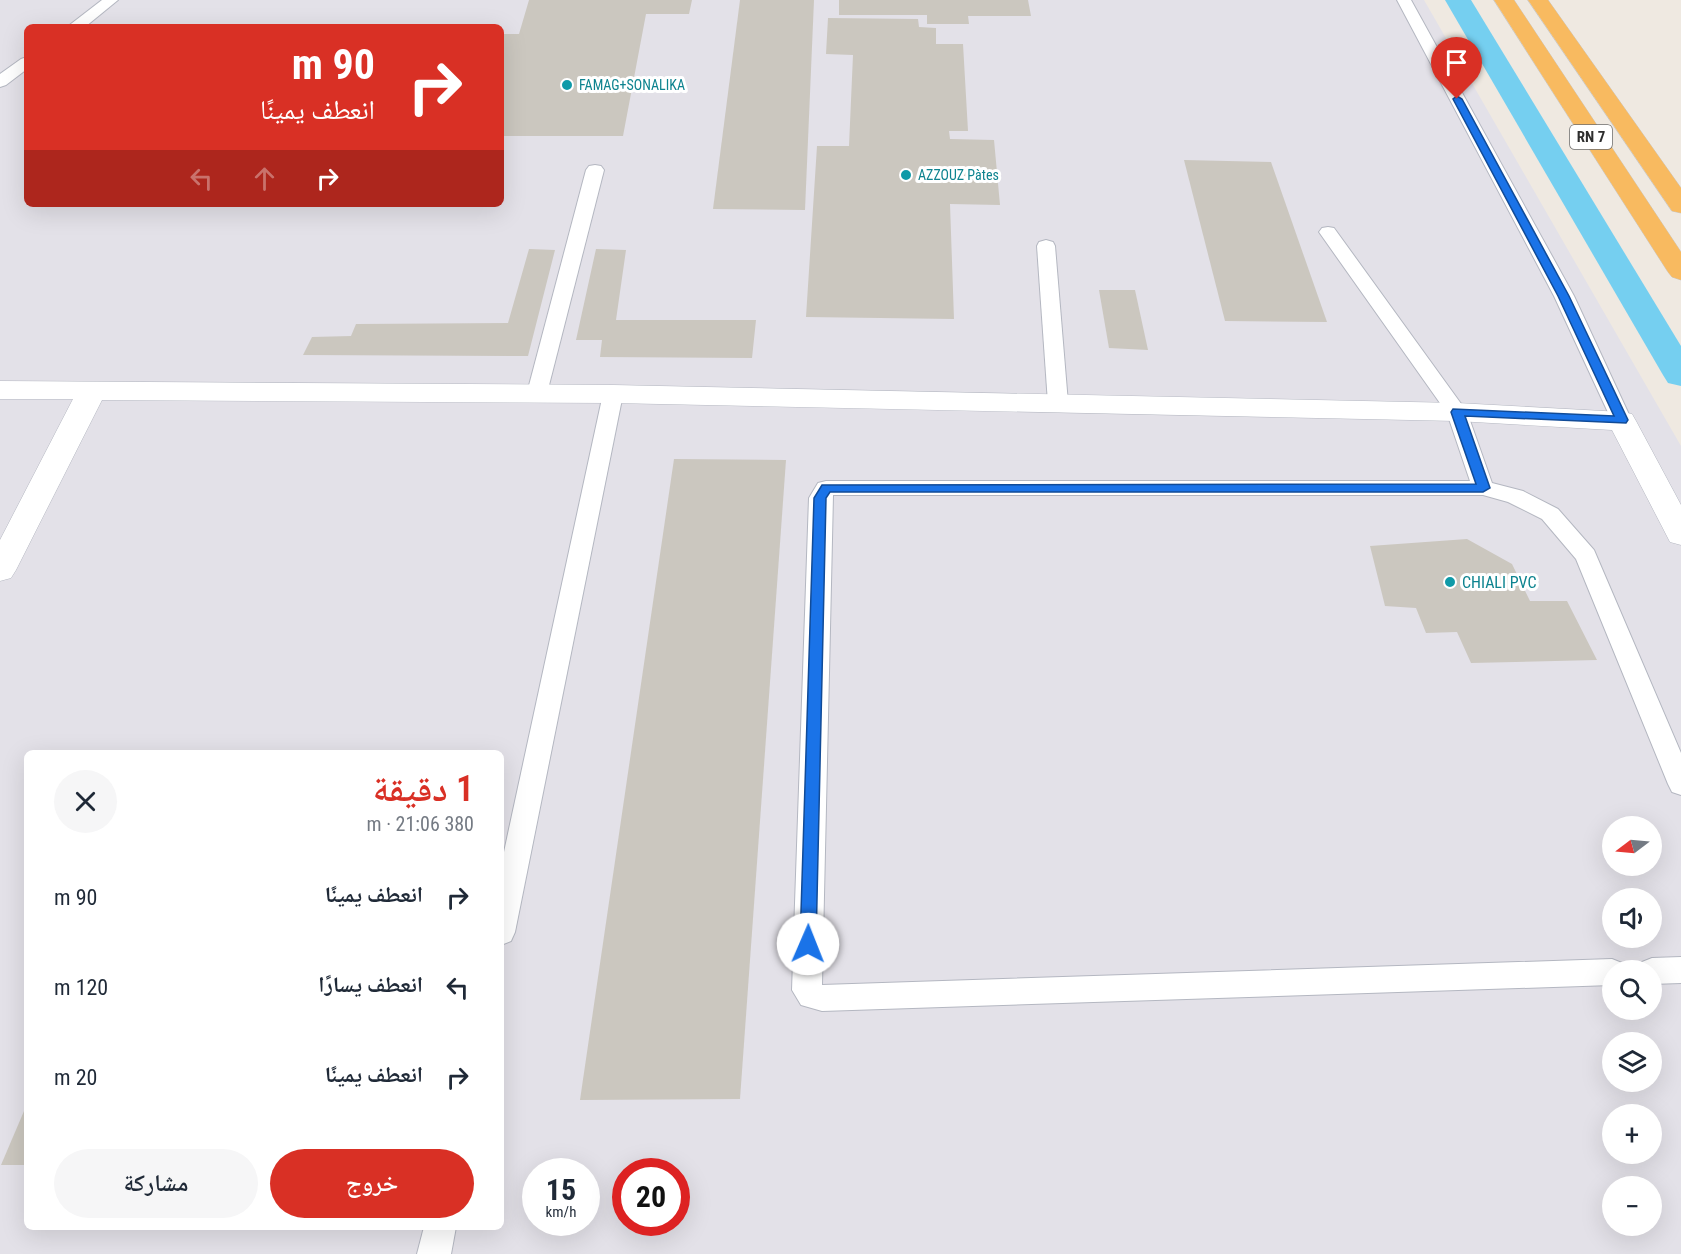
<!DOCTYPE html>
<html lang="ar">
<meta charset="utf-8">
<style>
body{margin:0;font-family:"Roboto Condensed","Noto Naskh Arabic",sans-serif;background:#f6f6f7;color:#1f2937;direction:rtl;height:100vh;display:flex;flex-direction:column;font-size:22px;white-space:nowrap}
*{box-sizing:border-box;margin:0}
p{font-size:20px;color:#747a83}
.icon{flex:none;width:33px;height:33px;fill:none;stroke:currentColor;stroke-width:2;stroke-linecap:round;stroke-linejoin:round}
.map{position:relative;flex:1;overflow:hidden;direction:ltr}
.panel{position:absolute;left:24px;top:750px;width:480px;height:480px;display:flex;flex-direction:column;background:#fff;border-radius:9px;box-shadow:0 6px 24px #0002;direction:rtl}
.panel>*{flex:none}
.guide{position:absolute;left:24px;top:24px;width:480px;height:183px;border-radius:9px;box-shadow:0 6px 24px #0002;direction:rtl;background:#d93025;color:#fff;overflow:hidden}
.needle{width:39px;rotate:254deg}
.fabs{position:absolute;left:1602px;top:816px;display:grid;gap:12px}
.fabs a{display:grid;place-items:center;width:60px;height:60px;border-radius:50%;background:#fff;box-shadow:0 6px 24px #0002;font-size:30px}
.speed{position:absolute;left:522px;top:1158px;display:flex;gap:12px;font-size:30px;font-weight:700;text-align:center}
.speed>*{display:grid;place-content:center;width:78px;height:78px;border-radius:50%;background:#fff;box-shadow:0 6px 24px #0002;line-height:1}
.speed small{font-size:15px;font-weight:400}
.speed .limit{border:9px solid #d22;background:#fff;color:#111}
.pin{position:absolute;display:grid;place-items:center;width:51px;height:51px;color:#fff;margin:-62px -26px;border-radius:50% 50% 50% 0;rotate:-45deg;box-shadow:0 0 6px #0007}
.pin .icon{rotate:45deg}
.me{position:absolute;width:66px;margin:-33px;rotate:1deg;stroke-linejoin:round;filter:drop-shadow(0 0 4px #0008)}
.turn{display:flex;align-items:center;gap:21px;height:126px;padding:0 30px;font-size:27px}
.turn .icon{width:78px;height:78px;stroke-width:2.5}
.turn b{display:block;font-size:42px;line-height:51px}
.lanes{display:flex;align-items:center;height:57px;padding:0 30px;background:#0003;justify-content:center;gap:30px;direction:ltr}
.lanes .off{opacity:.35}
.round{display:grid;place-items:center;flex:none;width:63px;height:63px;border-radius:32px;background:#f6f6f7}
.overview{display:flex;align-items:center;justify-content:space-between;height:102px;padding:0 30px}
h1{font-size:36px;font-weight:600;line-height:45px;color:#d93025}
.cta{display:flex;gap:12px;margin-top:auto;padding:12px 30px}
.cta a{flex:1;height:69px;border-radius:36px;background:#d93025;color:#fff;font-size:24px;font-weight:600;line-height:69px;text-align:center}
.cta a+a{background:#f6f6f7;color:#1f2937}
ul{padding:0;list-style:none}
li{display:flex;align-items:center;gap:18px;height:90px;padding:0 30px}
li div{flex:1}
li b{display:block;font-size:22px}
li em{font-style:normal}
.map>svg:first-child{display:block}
.industrial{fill:#e3e1e8;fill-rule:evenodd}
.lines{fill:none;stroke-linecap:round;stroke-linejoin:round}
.canal{fill:#75cff0;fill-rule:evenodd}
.building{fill:#cbc7bf}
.service-casing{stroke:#b4b7c1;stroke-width:2}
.minor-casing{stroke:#b4b7c1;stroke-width:1}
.trunk-casing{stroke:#c9c9c9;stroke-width:1}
.service{fill:#fff;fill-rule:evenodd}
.minor{fill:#fff;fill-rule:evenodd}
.trunk{fill:#f8ba60;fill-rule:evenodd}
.route{fill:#1a73e8;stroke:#114b97;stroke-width:1.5}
.culture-dot{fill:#0f9aa8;stroke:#fff;stroke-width:2}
.labels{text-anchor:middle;stroke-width:6;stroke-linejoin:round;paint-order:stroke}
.far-culture-label{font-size:14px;fill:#0d838f;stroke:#fff;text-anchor:start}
.shield{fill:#fff;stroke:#6d6d6d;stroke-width:1.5}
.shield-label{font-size:15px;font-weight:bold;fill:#2e2e2e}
.culture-label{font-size:16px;fill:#0d838f;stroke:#fff;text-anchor:start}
</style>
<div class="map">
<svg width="1681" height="1254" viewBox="0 0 1681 1254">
<rect width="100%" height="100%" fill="#efe9e1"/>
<path class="industrial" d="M0,0H1424L1681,446V1254H0ZM27,27H501V204H27ZM27,753H501V1227H27ZM1612,826H1652V866H1612ZM1612,898H1652V938H1612ZM1612,970H1652V1010H1612ZM1612,1042H1652V1082H1612ZM1612,1114H1652V1154H1612ZM536,1172H586V1222H536ZM626,1172H676V1222H626ZM1612,1186H1652V1226H1612Z"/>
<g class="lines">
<path class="canal" d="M1445,0H1471L1681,346V386L1668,383L1663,375Z"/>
</g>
<g class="building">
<path d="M529,0H692L689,14H646L623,136H501V34H519Z"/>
<path d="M740,0H814L805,210L713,209Z"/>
<path d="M839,0H1028L1031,16H968L969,24H927V15H839Z"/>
<path d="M828,18L918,19L919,27L936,28V44H963L968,131H949L950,139L994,140L1000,205L950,204L954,319L806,317L817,146H849L853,55L826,54Z"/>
<path d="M1184,160L1271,162L1327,322L1225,321Z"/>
<path d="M529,249L555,250L528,356L303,355L312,337L351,336L356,324L508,323Z"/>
<path d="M596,249L626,250L616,320H756L752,358L600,357L602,340H576Z"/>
<path d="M1099,290H1135L1148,350L1109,348Z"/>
<path d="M674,459L786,460L740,1099L580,1100Z"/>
<path d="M1467,539L1512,564L1530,601H1567L1597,660L1471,663L1457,632L1426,633L1416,608L1385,606L1370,546Z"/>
<path d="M27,1104V1165H1Z"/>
</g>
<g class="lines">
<g class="service-casing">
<g id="service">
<path d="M102,0H118L85,27H67Z"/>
<path d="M1397,0H1411L1574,296L1632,421L1629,426L1622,428L1615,426L1612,421L1554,296Z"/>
<path d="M27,57V69L6,85L0,87V74L21,59Z"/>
<path d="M595,165L601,166L604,170L547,393L544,398L537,400L530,398L527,393L586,170L589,166Z"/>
<path d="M1328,227L1334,228L1467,412L1492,483L1523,491L1558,509L1594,550L1681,753V795L1672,792L1668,784L1576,559L1542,519L1508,502L1483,495H833L822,985L1612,959L1622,963L1626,970H1612V985L822,1011L801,1005L792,990L809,498L818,483L826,481H1470L1447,413L1319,232L1322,228Z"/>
<path d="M1046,240L1053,242L1055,246L1068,403L1065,408L1058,410L1051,408L1048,403L1037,246L1039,242Z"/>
<path d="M613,387L620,389L623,394L515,932L511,941L501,945V866L603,394L606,389Z"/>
<path d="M1681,957V983L1652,984V970H1638L1642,962L1652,958Z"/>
<path d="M424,1227H456L451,1254H417Z"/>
</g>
</g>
<g class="minor-casing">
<path id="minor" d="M0,381L613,385L1457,403L1622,412L1632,414L1636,421L1681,505V545L1670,542L1612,430L1457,421L613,403L102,400L16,570L11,578L0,581V540L73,399H0Z"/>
</g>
<g class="trunk-casing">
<g id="trunk">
<path d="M1494,0H1514L1681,252V280L1672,277L1668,272Z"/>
<path d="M1528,0H1548L1681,188V213L1672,211Z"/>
</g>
</g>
<use href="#service" class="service"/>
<use href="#minor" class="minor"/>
<use href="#trunk" class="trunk"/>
</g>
<path class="route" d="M1457,96L1462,99L1569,296L1628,420L1626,423L1465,416L1490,488L1483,492H830L826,498L816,944L814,949L808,951L803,949L800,944L814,498L822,485L1476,484L1451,412L1453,409L1614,416L1558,296L1453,99Z"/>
<g class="culture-dot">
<circle cx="567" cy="85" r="6"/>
<circle cx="906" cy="175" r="6"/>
<circle cx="1450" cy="582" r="6"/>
</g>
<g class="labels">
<g class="far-culture-label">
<text x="579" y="90">FAMAG+SONALIKA</text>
<text x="918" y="180">AZZOUZ Pàtes</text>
</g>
<rect class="shield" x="1570" y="125" width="42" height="24" rx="4.5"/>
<g class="shield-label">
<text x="1591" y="142">RN 7</text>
</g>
<g class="culture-label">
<text x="1462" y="588">CHIALI PVC</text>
</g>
</g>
</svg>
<div class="fabs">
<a><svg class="needle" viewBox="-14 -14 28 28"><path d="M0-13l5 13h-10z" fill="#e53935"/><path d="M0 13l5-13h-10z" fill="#747a83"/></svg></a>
<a><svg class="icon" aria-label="sound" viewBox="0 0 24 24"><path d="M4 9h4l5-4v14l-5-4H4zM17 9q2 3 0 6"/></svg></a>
<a><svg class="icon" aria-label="search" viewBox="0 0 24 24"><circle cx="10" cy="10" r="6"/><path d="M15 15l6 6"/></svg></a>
<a><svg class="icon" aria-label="layers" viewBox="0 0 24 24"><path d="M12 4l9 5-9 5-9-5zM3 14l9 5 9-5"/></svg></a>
<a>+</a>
<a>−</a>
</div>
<div class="speed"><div>15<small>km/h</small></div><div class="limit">20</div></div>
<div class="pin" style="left:1457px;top:99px;background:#d93025"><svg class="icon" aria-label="arrive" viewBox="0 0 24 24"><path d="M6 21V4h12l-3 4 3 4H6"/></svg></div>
<svg class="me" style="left:808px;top:944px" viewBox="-20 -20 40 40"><circle r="19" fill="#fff"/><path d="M0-13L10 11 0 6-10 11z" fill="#1a73e8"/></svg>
<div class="guide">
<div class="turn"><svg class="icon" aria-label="right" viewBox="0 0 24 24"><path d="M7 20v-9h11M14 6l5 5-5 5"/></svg><div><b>90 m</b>انعطف يمينًا</div></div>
<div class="lanes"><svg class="icon off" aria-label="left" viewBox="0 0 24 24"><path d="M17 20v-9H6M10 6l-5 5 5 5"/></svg><svg class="icon off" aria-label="ahead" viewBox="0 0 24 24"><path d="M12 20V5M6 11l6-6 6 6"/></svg><svg class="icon" aria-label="right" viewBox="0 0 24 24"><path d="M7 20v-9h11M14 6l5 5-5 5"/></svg></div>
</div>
<section class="panel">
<div class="overview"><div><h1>1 دقيقة</h1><p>380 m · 21:06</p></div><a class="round"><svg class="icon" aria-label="close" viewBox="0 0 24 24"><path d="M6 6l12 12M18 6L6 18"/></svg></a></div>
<ul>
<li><svg class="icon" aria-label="right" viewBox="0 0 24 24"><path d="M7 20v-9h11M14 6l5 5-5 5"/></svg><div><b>انعطف يمينًا</b></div><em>90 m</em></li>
<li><svg class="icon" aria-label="left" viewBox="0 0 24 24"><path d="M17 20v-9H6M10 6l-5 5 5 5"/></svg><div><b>انعطف يسارًا</b></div><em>120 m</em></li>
<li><svg class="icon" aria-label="right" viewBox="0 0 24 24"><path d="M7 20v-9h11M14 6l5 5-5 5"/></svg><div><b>انعطف يمينًا</b></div><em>20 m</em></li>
</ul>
<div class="cta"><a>خروج</a><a>مشاركة</a></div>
</section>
</div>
